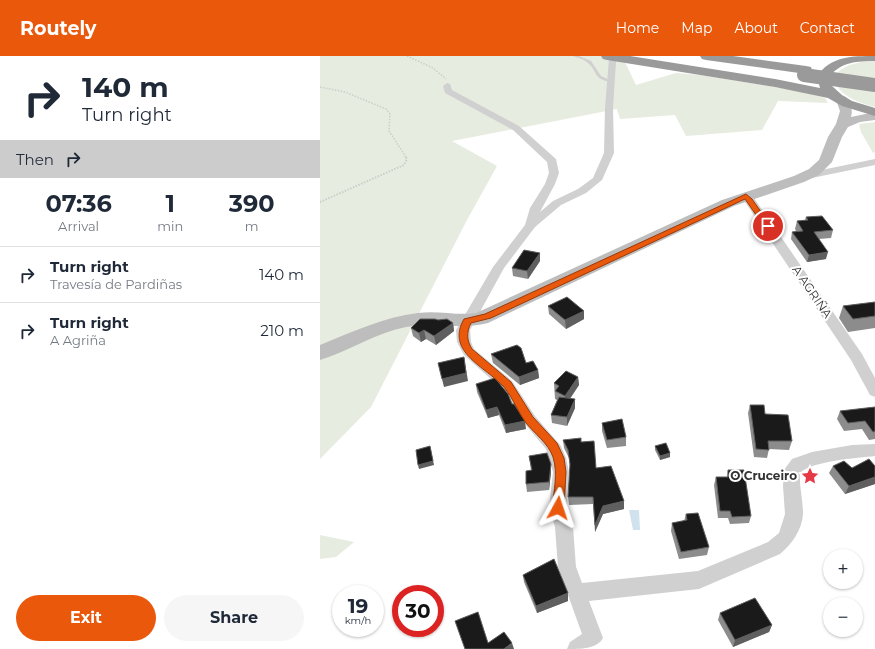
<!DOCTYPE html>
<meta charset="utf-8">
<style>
body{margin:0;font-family:Montserrat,sans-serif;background:#f6f6f7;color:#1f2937;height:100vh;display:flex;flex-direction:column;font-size:15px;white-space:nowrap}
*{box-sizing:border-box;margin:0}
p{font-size:13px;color:#747a83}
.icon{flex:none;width:22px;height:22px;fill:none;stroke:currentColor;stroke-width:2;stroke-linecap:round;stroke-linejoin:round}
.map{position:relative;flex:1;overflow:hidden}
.panel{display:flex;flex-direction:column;background:#fff;width:320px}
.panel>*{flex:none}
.guide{background:#fff;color:#1f2937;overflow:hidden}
.fabs{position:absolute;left:503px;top:493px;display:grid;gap:8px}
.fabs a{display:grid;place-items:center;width:40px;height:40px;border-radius:50%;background:#fff;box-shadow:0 1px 3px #0004;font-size:20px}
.speed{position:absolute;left:12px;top:529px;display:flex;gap:8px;font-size:20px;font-weight:700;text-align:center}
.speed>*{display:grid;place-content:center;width:52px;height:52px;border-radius:50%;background:#fff;box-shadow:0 1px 3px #0004;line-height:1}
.speed small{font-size:10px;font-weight:400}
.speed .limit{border:6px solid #d22;background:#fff;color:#111}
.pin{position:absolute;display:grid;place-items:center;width:34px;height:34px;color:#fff;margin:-17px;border:2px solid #fff;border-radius:50%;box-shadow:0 1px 4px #0007}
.me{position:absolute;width:44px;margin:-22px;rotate:5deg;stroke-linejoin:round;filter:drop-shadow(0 0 3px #0008)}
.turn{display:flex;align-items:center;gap:14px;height:84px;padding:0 16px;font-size:18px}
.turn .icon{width:52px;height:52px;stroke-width:2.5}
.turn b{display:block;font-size:28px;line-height:34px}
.then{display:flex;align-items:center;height:38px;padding:0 16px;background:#0003;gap:8px;font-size:15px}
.eta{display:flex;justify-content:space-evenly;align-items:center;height:68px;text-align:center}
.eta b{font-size:24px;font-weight:700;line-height:28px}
.button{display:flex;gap:8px;margin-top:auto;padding:8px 16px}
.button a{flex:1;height:46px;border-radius:24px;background:#ea580c;color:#fff;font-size:16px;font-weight:700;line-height:46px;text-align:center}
.button a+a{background:#f6f6f7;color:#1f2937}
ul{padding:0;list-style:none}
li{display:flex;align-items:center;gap:12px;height:56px;padding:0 16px;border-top:1px solid #e0e1e3}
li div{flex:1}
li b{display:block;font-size:15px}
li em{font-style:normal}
header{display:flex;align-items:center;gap:24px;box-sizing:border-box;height:56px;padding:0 20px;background:#ea580c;color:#fff}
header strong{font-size:19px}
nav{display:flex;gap:22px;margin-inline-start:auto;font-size:14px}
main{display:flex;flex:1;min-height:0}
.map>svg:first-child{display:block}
.green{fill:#e6ecdf}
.water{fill:#cfe2ee}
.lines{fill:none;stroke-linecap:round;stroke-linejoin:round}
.path-far1{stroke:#cdcdcd;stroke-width:1.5;stroke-dasharray:1.5 1.5;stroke-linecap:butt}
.path{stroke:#cdcdcd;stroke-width:2;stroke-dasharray:1.5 1.5;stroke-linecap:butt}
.lane{fill:#d0d0d0;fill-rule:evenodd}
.street{fill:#d0d0d0;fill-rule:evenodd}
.secondary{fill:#bdbdbd;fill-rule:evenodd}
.highway{fill:#9a9a9a;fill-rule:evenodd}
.highway-bridge{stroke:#9a9a9a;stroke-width:14}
.wall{fill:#8c8c8c}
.shaded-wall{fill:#5f5f5f}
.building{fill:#1a1a1a;stroke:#5f5f5f}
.route{fill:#ea580c;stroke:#983908}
.labels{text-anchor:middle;stroke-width:4;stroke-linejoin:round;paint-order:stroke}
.street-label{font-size:12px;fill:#333;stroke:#fff}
.poi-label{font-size:12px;font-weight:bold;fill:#333;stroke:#fff;text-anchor:end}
</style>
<header>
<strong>Routely</strong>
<nav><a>Home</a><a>Map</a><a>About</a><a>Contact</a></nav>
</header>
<main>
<section class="panel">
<div class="guide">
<div class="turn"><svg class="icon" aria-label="right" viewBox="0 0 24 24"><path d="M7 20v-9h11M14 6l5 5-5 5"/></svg><div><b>140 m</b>Turn right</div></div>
<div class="then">Then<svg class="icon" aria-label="right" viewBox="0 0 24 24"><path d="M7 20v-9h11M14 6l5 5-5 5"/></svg></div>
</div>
<div class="eta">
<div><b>07:36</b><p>Arrival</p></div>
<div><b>1</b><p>min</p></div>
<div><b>390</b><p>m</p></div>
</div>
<ul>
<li><svg class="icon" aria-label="right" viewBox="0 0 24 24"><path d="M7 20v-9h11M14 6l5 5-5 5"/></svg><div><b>Turn right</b><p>Travesía de Pardiñas</p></div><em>140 m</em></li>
<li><svg class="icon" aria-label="right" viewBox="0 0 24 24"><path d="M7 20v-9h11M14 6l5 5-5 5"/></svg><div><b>Turn right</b><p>A Agriña</p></div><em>210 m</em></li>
</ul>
<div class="button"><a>Exit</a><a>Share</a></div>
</section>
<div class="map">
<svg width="555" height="593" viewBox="0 0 555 593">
<rect width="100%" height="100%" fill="#fff"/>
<g class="green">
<path d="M0,0H302L316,29L356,17L381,19L485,36L505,42L508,47L458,45L442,74L366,80L355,59L300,63L297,53L132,85L177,110L147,164L51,351L0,403Z"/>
<path d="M548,5H555V51C539,47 513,38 515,19C524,9 535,7 548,5Z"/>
<path d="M555,66V96L553,97L541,76L539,68Z"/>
<path d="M0,479L34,486L16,501L0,503Z"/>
</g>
<path class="water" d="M309,454H319L320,474H313Z"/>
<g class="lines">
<g class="path-far1">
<path d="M87,0L113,12L126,23"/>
<path d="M0,31L25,36L66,53L70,58L69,75L86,101"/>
</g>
<path class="path" d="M0,146L84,109L87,103L85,100"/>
<path class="lane" d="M253,0H259L271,5L281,20L292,25L290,26C272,22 279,17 268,7C264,3 258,2 253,0Z"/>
<g class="street">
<path d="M289,3H292L296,5L293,52L294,97L282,124L266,137L241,149L215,171L184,212L150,274L151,286L154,293L192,325L215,360L241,390L246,402L249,416L247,452L253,471L256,511L262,527L378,515L448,486L459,477L465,458L463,430L464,414L472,403L492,396L532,389L555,388V400C538,402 491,405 480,417C479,430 483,444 483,458C482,474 472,488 460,498L379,533L269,545L283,582C277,593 261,593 247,593L250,586L262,578L238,511L235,471L229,452L233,416L226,393L205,368L182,333L144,299L137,286L136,274L173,211L205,169L210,152L225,128L229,117L227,106L193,74L125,37L123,30L127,27L130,28L132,34L199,70L236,103L239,117L235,128L220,156L233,145L258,133L273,122L284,97L285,52Z"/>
<path d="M555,103V109L487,123L482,120L487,117Z"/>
<path d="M426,137L430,138L434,142L542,298L555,322V341L550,339L531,304L421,140Z"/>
</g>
<path class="secondary" d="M522,40L526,41C531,47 533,54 531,61L555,56V64L540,66L528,71L522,81L512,106L499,119L484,126L414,150L168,267C140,274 113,266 86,271C55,277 29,295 0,304V289C32,276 64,261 98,257C118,254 137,260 156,257L402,144L474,120L489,113L499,104L508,81L516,68L520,55L516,44L518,41Z"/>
<g class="highway">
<path d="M281,0H310L455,23L500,32L497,20C511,0 532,0 555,0V5C538,5 521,6 510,20L512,30L522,39L532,45L555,52V60L522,50L508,42L455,31L287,4L283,3Z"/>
<path d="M380,0H413L486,10L491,11L492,14L491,17L486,18L386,4L382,3Z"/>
</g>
<path class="highway-bridge" d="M484,19L555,29"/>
</g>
<g class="wall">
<path d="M486,161L513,174L511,182L499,183L506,203L487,206L471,183L472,176L476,175L475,173L477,165L485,164Z"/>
<path d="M220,205L208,223L193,220L192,212Z"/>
<path d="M555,246V272L528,276L519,262L523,250Z"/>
<path d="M228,250L264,255V263L246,273L229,258Z"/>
<path d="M118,264L133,267L134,275L116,289L106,283L101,286L93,280L91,272Z"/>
<path d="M171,298L206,307L218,314L219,322L200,329L173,307Z"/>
<path d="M258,321L259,329L250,343H255V352L247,370L232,367L231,359L237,344L235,343L234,327Z"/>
<path d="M156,328L192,348L206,373L186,377L179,359L168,362L157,336Z"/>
<path d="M430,349L445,358L472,385L469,394L449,393L447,402L434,401L428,357Z"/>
<path d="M555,351V383L549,384L542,373L524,375L517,363L520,355Z"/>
<path d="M282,367L306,381V390L287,392L282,375Z"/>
<path d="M243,384L261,386L276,412L304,453L283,458L275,476L273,448L249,449L248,441L250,411L249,402L244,392Z"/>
<path d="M335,390L350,397V401L340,404L335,394Z"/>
<path d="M209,400L231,416L229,434L207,436L206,428L211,414Z"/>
<path d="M513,410L532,412L555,410V428L525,438L509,417Z"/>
<path d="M408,414L431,460L429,467L410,468L408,462H398L394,429L396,421H407Z"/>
<path d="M366,458L389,491L387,499L359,503L351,475L352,467L364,465Z"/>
<path d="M203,519L248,537V545L217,557L204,526Z"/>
<path d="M400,557L452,569L449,576L413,591L398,564Z"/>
</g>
<g class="shaded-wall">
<path d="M508,196L506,203L487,206L489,199Z"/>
<path d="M220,197V205L208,223L207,215Z"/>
<path d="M264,255V263L246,273L245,264Z"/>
<path d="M133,267L134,275L116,289L114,280Z"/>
<path d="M104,274L106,283L101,286L99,277Z"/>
<path d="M144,301L148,325L124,331L122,323Z"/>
<path d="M218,314L219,322L200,329L199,321Z"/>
<path d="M258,321L259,329L246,348L245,340Z"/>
<path d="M255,343V352L247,370V361Z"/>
<path d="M177,351L179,359L168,362L166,354Z"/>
<path d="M205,365L206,373L186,377L185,369Z"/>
<path d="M110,390L114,409L99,413L98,409Z"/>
<path d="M350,397V401L340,404V400Z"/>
<path d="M231,408V416L229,434V426Z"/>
<path d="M555,421V428L525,438L529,430Z"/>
<path d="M304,445V453L283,458L275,476V469L283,450Z"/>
<path d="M248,537V545L217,557L216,550Z"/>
<path d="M452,569L449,576L413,591L415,584Z"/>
<path d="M192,587L194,593H184Z"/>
</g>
<g class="building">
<path d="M502,160L513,174L494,176L508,196L489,199L472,176L483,175L477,165L488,164L486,161Z"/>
<path d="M204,194L220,197L207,215L192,212Z"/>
<path d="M247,241L264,255L245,264L228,250Z"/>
<path d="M555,246V260L533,263L523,250Z"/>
<path d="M100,263H115L118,264L127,263L133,267L114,280L104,274L99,277L91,272Z"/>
<path d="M197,289L201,292L206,307L213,305L218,314L199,321L171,298Z"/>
<path d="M144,301L146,317L122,323L118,307Z"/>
<path d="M246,315L258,321L245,340L235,335L239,330L234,327Z"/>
<path d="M175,322L188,338L192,348H194L205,365L185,369L177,351L166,354L156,328Z"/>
<path d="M239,341L255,343L247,361L231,359Z"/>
<path d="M430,349H444L445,358L468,359L472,385H448L449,394L436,393Z"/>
<path d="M555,351V375L553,376L545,365L528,367L520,355Z"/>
<path d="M302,363L306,381L287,384L282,367Z"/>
<path d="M261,382V386L274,385L276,412L291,410L304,445L283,450L275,469L273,441H248L250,408L248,394L243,384Z"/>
<path d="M346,387L350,397L340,400L335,390Z"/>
<path d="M110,390L113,405L98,409L96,394Z"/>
<path d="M227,397L231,408L229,426L206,428V415L212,414L209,400Z"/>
<path d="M549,403L555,410V421L529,430L513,410L524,405L532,412Z"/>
<path d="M408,414H424L431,460L412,461L410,455H400L396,421H408Z"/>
<path d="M378,457L389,491L361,496L352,467L367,464L366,458Z"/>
<path d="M234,503L248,537L216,550L203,519Z"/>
<path d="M435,542L452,569L415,584L400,557Z"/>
<path d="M158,556L168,587L184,576L192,587L184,593H145L135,565Z"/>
</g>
<path class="route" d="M426,138L432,143L451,170L450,172H445L425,143L171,262L151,267C146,277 147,285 152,293L191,326L213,361L237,387L244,402L246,416L244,452L242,455L238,457L234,455L232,452C234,435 238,417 233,401C228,387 215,378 206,367C198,356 193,342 184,331C166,311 125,296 144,263L165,258Z"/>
<defs>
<g id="sight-bare" transform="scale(1.38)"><path d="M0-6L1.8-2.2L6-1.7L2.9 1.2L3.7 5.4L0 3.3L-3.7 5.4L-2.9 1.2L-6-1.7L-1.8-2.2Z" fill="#e63946" stroke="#fff" stroke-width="2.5" paint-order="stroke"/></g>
</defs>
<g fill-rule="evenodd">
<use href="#sight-bare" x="490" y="420"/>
</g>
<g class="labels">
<g class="street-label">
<text transform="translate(492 236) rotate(56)" y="4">A AGRIÑA</text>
</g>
<g class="poi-label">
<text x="477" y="424">O Cruceiro</text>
</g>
</g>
</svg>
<div class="fabs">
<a>+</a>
<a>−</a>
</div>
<div class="speed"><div>19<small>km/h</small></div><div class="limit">30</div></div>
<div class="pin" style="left:448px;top:170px;background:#d93025"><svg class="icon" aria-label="arrive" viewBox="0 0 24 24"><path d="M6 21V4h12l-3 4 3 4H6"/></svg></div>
<svg class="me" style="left:238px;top:452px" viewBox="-20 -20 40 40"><path d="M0-17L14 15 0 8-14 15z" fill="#ea580c" stroke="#fff" stroke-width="4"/></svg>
</div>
</main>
